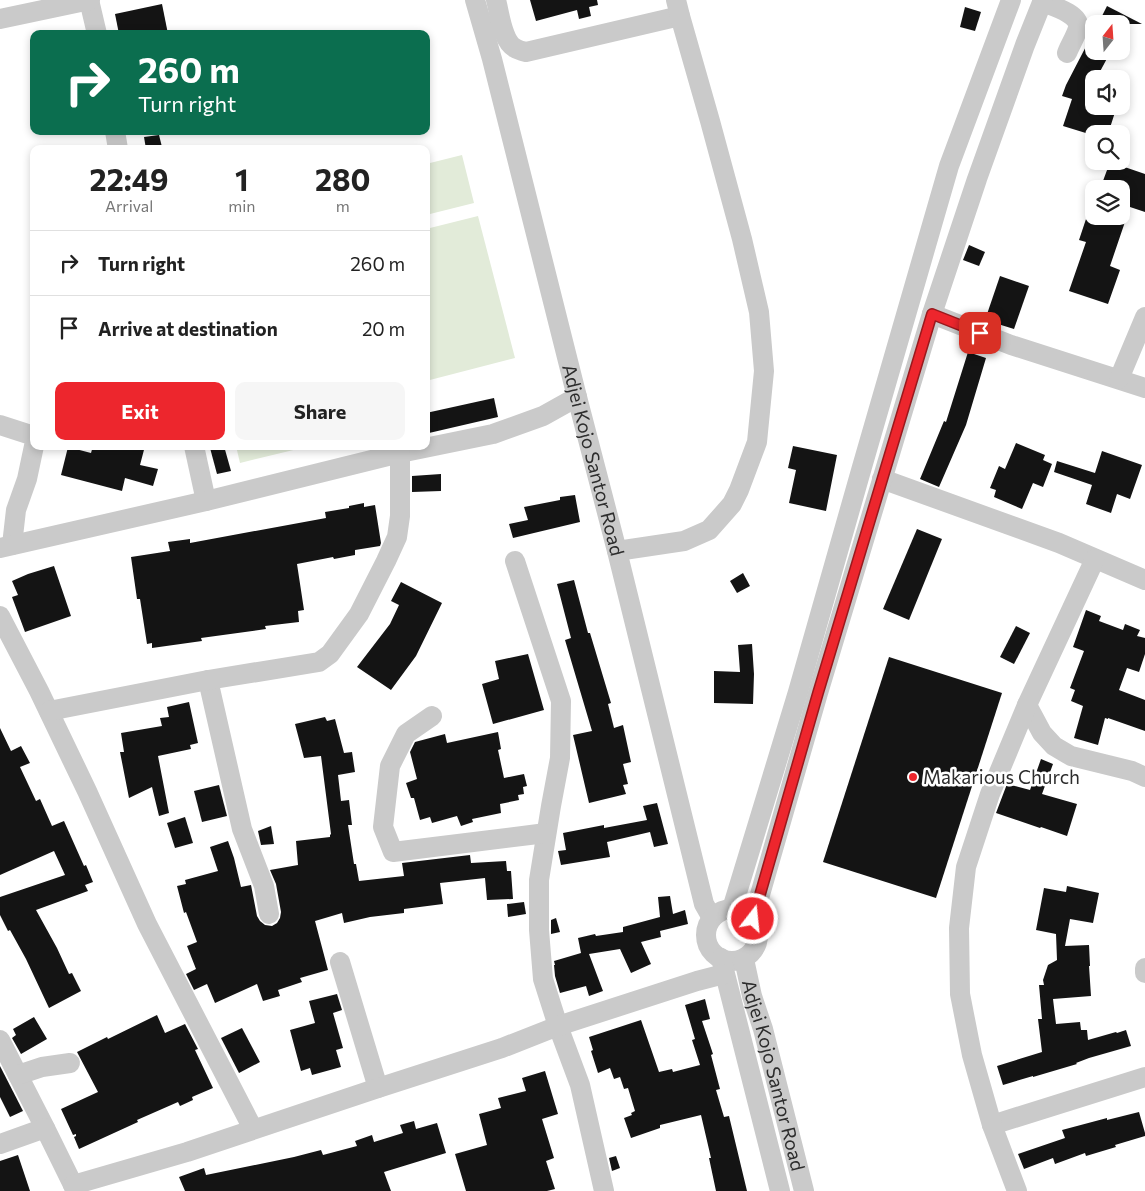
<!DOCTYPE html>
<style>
body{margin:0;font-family:Commissioner,sans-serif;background:#f6f6f6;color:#222;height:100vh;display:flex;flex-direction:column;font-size:19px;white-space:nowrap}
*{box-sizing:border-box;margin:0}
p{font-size:16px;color:#767676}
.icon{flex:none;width:28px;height:28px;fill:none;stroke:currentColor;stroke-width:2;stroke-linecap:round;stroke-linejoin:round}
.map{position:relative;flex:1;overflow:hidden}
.drawer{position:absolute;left:30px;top:145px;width:400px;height:305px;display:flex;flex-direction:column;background:#fff;border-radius:10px;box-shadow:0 2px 8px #0003}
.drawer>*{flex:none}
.top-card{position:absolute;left:30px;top:30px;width:400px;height:105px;border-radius:10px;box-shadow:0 2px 8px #0003;background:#0b6e4f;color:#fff;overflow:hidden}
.needle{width:32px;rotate:17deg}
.buttons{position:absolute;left:1085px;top:15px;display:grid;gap:10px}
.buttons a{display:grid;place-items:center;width:45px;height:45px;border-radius:10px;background:#fff;box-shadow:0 2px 8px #0003;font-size:25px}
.pin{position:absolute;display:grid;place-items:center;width:42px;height:42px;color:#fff;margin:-21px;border-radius:10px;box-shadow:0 2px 8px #0006}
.me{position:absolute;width:55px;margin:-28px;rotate:16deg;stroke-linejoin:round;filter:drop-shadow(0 0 4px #0008)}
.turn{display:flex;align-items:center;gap:18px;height:105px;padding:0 25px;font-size:22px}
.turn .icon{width:65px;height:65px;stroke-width:2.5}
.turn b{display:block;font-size:35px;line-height:42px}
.eta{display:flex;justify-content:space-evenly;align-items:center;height:85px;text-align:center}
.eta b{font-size:30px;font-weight:700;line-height:35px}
.action{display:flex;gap:10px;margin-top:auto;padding:10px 25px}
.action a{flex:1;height:58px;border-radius:10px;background:#ed262d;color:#fff;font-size:20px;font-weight:700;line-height:58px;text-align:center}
.action a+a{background:#f6f6f6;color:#222}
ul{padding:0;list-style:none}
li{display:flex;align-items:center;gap:15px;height:65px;padding:0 25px;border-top:1px solid #e0e0e0}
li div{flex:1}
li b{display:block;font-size:19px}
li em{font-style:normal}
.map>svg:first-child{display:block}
.grass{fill:#e2ebd9}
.building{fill:#141414}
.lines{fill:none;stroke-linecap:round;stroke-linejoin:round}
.minor{stroke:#cacaca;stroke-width:20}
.route-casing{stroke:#9a191d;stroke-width:12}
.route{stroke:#ed262d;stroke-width:9}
.poi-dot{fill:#ed262d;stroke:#fff;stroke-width:2}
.labels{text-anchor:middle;stroke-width:5;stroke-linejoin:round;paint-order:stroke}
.street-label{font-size:19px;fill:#2d2d2d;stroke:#fff}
.poi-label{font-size:19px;fill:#2d2d2d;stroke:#fff;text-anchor:start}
</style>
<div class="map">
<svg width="1145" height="1191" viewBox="0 0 1145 1191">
<rect width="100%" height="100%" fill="#fff"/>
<g class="grass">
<path d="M462,155L474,203L426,215V164Z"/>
<path d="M478,216L515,358L426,381V229Z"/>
<path d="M236,446H310L240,463Z"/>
</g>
<g class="building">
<path d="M530,0H597L598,5L589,7L591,16L579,19L577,10L536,21Z"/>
<path d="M162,4L168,34H119L115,14Z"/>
<path d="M1107,6L1142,24H1098Z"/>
<path d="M965,7L981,12L975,31L960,27Z"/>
<path d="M1094,31V51H1111L1096,79H1094V106H1117L1108,134H1089L1063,126L1072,99L1062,96L1066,85Z"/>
<path d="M159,135L162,147L146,149L144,137Z"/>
<path d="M1110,162L1145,174V212L1121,204V189H1100Z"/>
<path d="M1087,216H1127L1110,266L1120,270L1108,304L1069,291L1086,242L1079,240Z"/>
<path d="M969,245L985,252L979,266L963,260Z"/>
<path d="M1000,276L1029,286L1014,329L985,320Z"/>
<path d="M968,352L986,358L966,425L939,487L920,479L944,421L946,422Z"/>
<path d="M494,398L498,417L429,433L426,420V413Z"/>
<path d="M1016,443L1045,455L1043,460L1052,464L1043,487L1033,483L1022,509L994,497L996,490L990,488L999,466L1005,469Z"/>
<path d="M93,446H145L140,465L158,469L153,486L125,478L122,491L61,475L68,447L91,453Z"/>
<path d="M217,446H224L231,471L217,474L210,448Z"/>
<path d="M793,446L837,455L826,511L789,503L796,470L788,468Z"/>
<path d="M1102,451L1142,465L1130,499L1117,494L1111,513L1086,504L1092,485L1054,472L1057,461L1095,473Z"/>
<path d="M441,474V491L412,492V476Z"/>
<path d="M575,495L580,522L513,538L509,524L528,520L524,507L560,500V497Z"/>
<path d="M364,503V507L375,505L381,543L380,546L355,550V555L334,559L333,557L297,564L304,610L298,611L299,622L265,626L266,629L201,638L202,641L152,648V643L147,644L140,599H137L131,557L170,551L168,542L190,539V543L326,518L325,512L349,508V506Z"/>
<path d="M917,529L942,539L909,620L883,609Z"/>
<path d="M54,566L71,616L25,632L12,597L18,595L12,581L28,574Z"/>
<path d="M743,573L750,586L737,593L730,581Z"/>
<path d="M574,580L588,633H590L611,703L608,704L614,728L623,725L631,762L623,764L628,784L623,785L626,794L589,803L573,735L592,731L565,640L571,638L557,584Z"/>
<path d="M401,582L442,603L416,656L391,690L357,667L390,624L399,605L391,601Z"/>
<path d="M1086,610L1101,616L1099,621L1123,630L1125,624L1140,630L1137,636L1145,638V654L1139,672L1127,668L1119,690L1145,700V731L1108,718V719L1105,718L1098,745L1074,738L1083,706L1071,701L1075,690L1070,688L1084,651L1073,647Z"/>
<path d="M1016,626L1030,633L1014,664L1000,657Z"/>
<path d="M752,644L754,674L753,704L714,703V671L740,672L738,645Z"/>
<path d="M528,654L544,710L493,724L482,684L499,679L495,661Z"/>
<path d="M889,657L1002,693L936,898L823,862Z"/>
<path d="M189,702L198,743L190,745L191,749L158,756L169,813L159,816L152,787L129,798L120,752H124L121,733L162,726L160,718L169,717L167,707Z"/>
<path d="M325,717L327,721L335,719L344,753L352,752L355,772L338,775L341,801L349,800L352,825H348L354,864H356L359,881L404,876L402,863L470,855L471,863L506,861L507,871H511L513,899L487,900L485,878L440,883L443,904L404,909V913L370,917L344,923L342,913L315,921L328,970L300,978L302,982L278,990L280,996L263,1001L257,984L215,1003L207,984L194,990L186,974L196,969L187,946L197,942L186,912L184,913L177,886L186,884L185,880L218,871L210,847L228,841L234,858L241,887L251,885L257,916L260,921L265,925L272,926L277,923L280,918L281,912L276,884L270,870L298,865L296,841L330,837V835L331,834L321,756L304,758L295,724Z"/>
<path d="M0,728L11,751L21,746L30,763L20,767L36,801L40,799L52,826L64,821L84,866L86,865L93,882L85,885L88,891L36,910L57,948L69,974L72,973L81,991L49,1008L26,959L10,930L8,931L0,915V897L65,875L54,851L0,875Z"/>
<path d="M498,732L501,749L498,750L504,778L524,774L527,786L523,787L524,794L518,795L519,800L500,804L501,813L472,819L473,822L461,826L457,816L432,823L430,817L420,820L414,798H411L406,783L417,779L410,752L415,742L445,734L447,743Z"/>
<path d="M1041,759L1053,764L1042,794L1077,804L1067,836L1041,827L1040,828L996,813L1007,784L1030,790Z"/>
<path d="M219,785L227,816L202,822L194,791Z"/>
<path d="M657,803L668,844L654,847L650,832L607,842L610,857L561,865L558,851L566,850L563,833L604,825V828L647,820L643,806Z"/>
<path d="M185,817L193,843L175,848L167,823Z"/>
<path d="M271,826L274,844L261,845L258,831Z"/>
<path d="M1067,886L1099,893L1093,923L1070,919L1065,946L1089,945L1090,966H1089L1091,996L1053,999L1056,1024L1080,1022L1081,1030H1087L1088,1040L1116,1032L1117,1033L1126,1030L1131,1046L1089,1058L1076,1063L1077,1064L1033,1077V1076L1003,1085L997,1066L1042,1052L1038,1019H1042L1039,985H1044L1043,980L1048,965L1057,960L1056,934L1036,930L1044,888L1066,892Z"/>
<path d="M670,896L673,914L685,910L688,924L660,931L661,937L641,942L651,964L631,973L620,949L589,954L603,991L589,996L586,986L560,993L555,976L554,965H555L554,961L581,953L578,938L595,934L596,936L623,932V927L660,917L658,897Z"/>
<path d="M524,902L526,914L508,917L507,904Z"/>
<path d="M556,918L560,932L551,934V920Z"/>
<path d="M337,994L342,1010L333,1013L343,1048L336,1050L341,1067L312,1075L310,1068L301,1071L290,1030L315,1023L309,1001Z"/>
<path d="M705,999L710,1019L702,1021L713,1054L711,1055L720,1089L716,1090L724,1117L729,1116L747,1191H716L709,1158H711L701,1115L660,1125V1128L631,1138L624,1118L632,1115L631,1113L635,1111L628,1088L624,1089L620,1077L614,1079L610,1068L598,1073L591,1051L593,1050L589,1037L641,1020L659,1072L672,1069L673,1072L700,1065L692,1040L695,1039L685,1005Z"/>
<path d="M157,1015L165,1033L185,1024L198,1049L195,1050L213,1088L192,1097L193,1100L180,1106L178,1102L137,1120L138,1122L79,1149L74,1137L76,1136V1134L73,1135L61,1109L98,1092L77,1052L107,1037L108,1039Z"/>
<path d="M34,1017L47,1039L21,1054L12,1038L16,1035L13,1029Z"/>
<path d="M242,1028L260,1062L239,1073L221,1038Z"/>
<path d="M0,1066L23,1111L10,1117L0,1097Z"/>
<path d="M545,1071L558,1114L542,1119L554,1158L546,1161L555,1189L547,1191H466L455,1154L487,1145L479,1114L501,1108L498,1098L526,1091L522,1078Z"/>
<path d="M1139,1112L1145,1133V1136L1115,1145L1116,1147L1086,1156L1085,1153L1055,1164L1053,1158L1024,1169L1018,1154L1065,1138L1062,1130L1107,1118V1120Z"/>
<path d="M414,1121L416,1129L437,1123L446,1153L384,1172L391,1191H185L179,1177L204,1168L206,1175L294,1157L321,1150L323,1155L357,1146L355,1141L372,1135L374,1142L403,1133L400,1125Z"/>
<path d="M18,1155L30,1191H0V1161Z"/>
<path d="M616,1156L620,1168L612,1171L609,1158Z"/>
</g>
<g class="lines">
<g class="minor">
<path d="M89,0L97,34"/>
<path id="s1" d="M475,0L492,59L577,397L617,551L704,904L712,918"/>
<path d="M496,0C500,14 502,41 515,48C518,50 522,51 526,52L680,16"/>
<path d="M1042,2C1052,6 1081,14 1078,28C1076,36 1070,45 1067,53"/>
<path d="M0,19L90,0"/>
<path d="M115,131L118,149"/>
<path d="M932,314L1011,345L1145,388"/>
<path d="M1119,379L1145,317"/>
<path d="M0,425L34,436"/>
<path d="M194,446L206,501"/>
<path d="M882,479L1059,543L1145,580"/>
<path d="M12,545L16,510L27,479L34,446"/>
<path d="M0,548L206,501L400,453L493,434L543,416L577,397"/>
<path d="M617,551L684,541L709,530L732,504L739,490L757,442L764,371L759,312L742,239L710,121L680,16L676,0"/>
<path d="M515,561L561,701L560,758L551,806L539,880V930L543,979L558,1026L580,1085L604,1191"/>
<path d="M0,616L39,691L87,791L147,924L253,1129"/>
<path d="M208,680L242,829L264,886L269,914"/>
<path d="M1027,705L1042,733L1054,746L1071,756L1132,771L1145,777"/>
<path d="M49,711L208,680L319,662L330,654L359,614L386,561L397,537L400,516V453"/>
<path d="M432,716L406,734L390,766L383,827L393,852L546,833"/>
<path d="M732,909L798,692L862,467L949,166L1011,0"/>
<circle cx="732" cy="935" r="26"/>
<path d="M753,919L818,693L932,314L977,179L1025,45L1043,0"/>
<path d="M721,958L780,1191"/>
<path id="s2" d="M744,959L752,996L763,1029L804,1191"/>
<path d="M340,962L378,1088"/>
<path d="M1145,968V973"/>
<path d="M0,1040L45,1128L76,1191"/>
<path d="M18,1075L42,1067L70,1063"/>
<path d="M992,1125L1145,1077"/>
<path d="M0,1144L45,1128"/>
<path d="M73,1185L187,1152L378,1088L502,1048L558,1026L697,981L724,974"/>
<path d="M1017,1191L992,1125L972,1055L960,994L959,928L966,867L990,794L1027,705L1095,559"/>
</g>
</g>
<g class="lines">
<g class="route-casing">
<path id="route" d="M753,919L818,693L932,314L980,333"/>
</g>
<use href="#route" class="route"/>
</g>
<circle class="poi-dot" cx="913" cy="777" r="5"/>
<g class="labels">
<g class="street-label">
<text dy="7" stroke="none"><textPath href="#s1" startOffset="475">Adjei Kojo Santor Road</textPath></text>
<text dy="7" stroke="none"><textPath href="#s2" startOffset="120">Adjei Kojo Santor Road</textPath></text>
</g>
<g class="poi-label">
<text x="923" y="784">Makarious Church</text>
</g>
</g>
</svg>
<div class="buttons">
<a><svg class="needle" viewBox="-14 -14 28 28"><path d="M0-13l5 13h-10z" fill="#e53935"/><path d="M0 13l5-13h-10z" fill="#767676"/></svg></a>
<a><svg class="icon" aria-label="sound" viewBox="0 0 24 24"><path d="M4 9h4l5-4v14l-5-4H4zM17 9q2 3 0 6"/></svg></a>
<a><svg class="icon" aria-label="search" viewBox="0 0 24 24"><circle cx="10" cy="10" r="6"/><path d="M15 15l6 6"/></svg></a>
<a><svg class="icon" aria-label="layers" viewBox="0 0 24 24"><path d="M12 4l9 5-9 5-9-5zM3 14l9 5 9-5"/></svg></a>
</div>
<div class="pin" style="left:980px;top:333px;background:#d93025"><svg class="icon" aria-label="arrive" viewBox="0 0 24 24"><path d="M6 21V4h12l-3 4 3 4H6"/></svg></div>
<svg class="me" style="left:753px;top:919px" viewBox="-20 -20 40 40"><circle r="17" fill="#ed262d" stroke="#fff" stroke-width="3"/><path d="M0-11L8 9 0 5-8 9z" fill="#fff"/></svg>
<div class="top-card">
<div class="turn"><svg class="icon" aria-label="right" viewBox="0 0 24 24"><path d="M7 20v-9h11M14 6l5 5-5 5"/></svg><div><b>260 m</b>Turn right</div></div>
</div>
<section class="drawer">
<div class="eta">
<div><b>22:49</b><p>Arrival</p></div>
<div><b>1</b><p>min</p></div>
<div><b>280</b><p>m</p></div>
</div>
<ul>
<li><svg class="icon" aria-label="right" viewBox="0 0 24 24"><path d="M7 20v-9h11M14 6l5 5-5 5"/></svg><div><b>Turn right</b></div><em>260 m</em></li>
<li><svg class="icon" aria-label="arrive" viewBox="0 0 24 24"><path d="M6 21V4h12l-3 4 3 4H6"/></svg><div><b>Arrive at destination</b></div><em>20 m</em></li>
</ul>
<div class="action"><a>Exit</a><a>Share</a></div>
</section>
</div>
